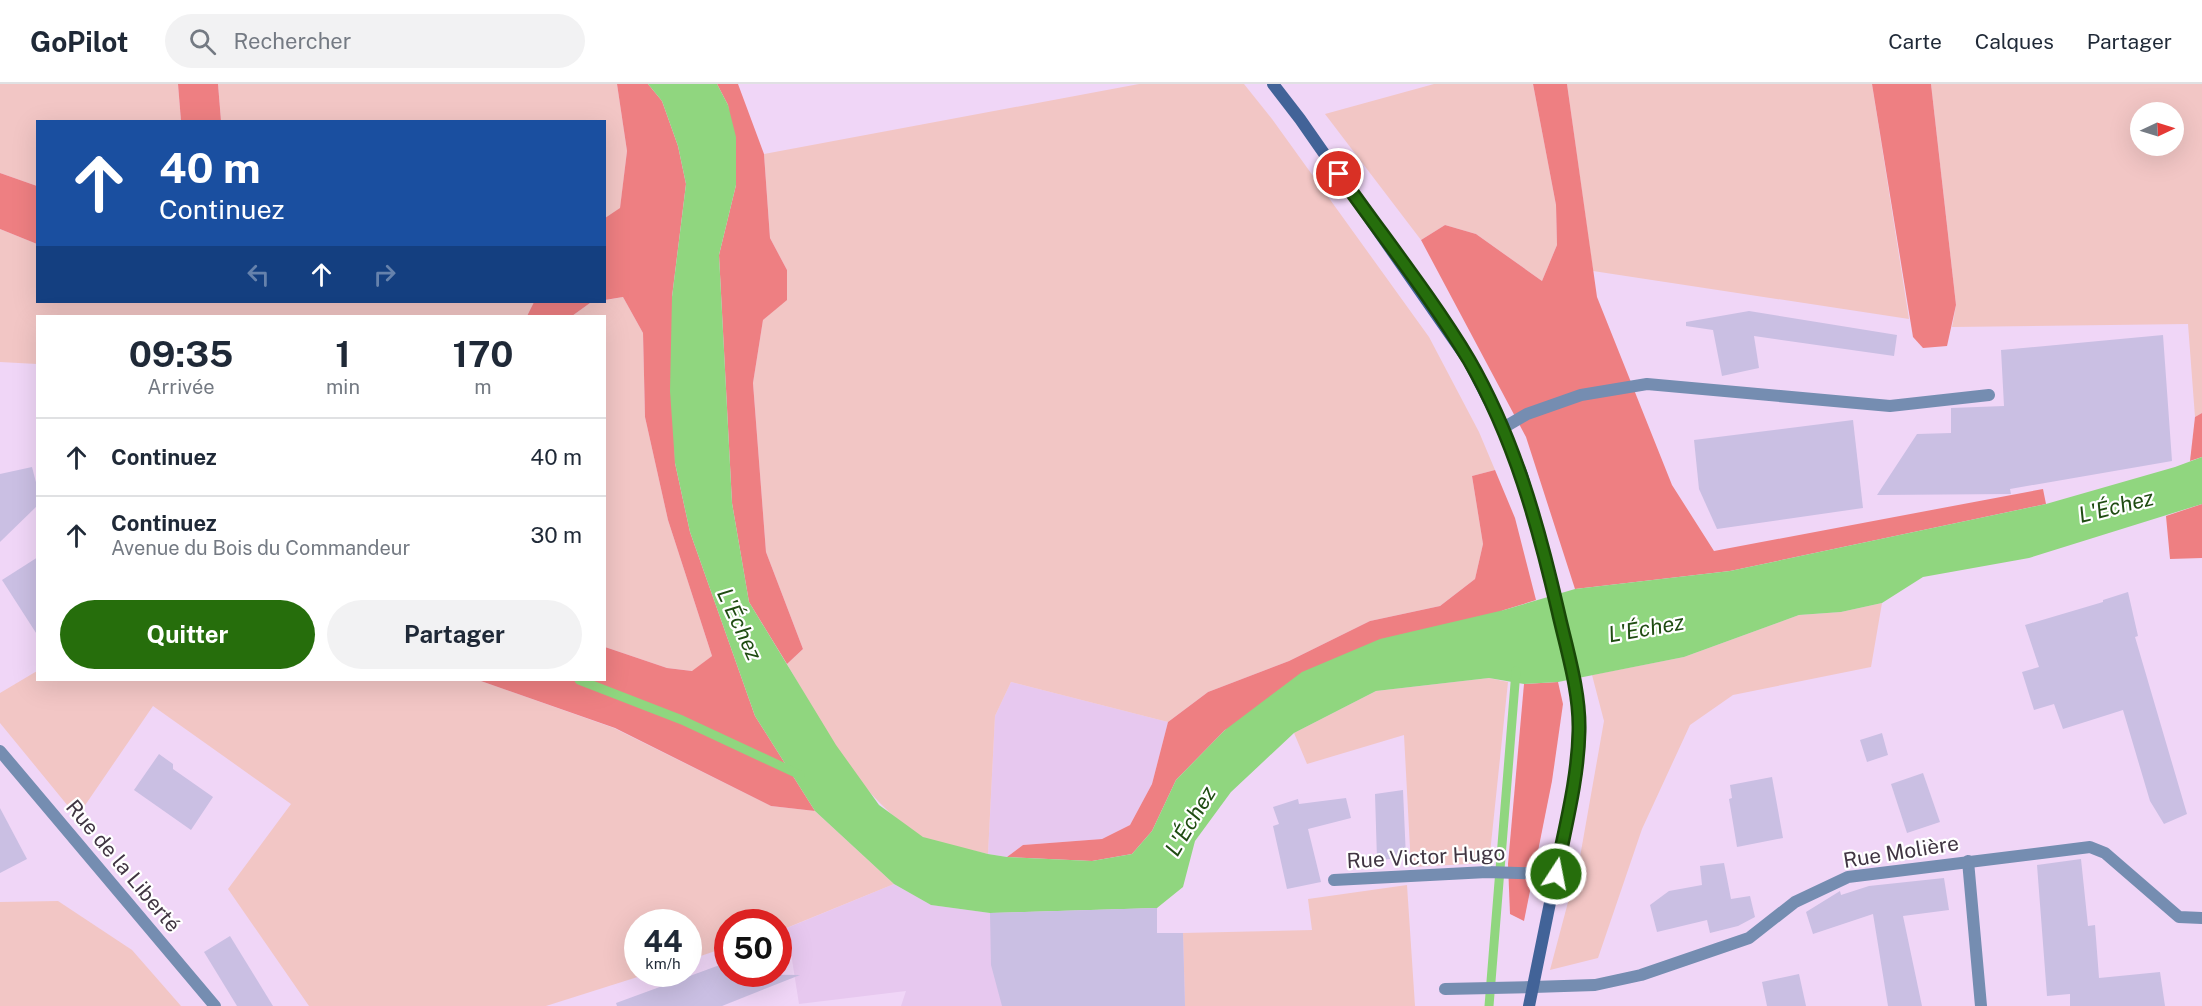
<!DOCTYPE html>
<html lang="fr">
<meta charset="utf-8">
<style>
body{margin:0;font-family:"Public Sans",sans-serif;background:#f2f2f3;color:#1f2937;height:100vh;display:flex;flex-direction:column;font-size:22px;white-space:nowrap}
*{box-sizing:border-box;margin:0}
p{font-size:20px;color:#747a83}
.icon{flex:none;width:33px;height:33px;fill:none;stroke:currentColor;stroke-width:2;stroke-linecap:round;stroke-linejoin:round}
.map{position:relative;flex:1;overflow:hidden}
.drawer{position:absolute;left:36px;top:231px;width:570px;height:366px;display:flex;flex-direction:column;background:#fff;border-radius:0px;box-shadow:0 6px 24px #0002}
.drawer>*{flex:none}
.hud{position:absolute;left:36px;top:36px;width:570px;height:183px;border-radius:0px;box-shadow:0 6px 24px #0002;background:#1a4fa0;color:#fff;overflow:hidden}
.needle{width:39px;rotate:86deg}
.buttons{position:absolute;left:2130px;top:18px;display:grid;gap:12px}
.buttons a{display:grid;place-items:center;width:54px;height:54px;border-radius:50%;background:#fff;box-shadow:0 6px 24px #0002;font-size:30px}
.speed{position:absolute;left:624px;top:825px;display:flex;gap:12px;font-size:30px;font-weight:700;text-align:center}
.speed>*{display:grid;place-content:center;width:78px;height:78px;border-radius:50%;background:#fff;box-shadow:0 6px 24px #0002;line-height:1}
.speed small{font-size:15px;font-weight:400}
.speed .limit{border:9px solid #d22;background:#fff;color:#111}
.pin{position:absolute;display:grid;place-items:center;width:51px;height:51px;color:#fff;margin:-26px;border:3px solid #fff;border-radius:50%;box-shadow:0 2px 6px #0007}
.me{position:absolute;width:66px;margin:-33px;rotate:11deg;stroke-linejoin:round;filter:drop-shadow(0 0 4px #0008)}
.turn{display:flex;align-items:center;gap:21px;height:126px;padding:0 24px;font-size:27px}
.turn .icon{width:78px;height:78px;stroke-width:2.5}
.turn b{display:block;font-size:42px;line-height:51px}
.lanes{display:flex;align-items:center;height:57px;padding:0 24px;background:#0003;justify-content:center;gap:30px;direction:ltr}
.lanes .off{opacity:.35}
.eta{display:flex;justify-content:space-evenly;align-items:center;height:102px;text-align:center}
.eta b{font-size:36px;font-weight:700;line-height:42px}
.button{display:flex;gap:12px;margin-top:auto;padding:12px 24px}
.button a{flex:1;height:69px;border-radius:36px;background:#266e0c;color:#fff;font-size:24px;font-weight:700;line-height:69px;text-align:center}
.button a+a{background:#f2f2f3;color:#1f2937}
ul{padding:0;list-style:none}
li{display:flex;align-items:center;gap:18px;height:78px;padding:0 24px;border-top:2px solid #e0e1e3}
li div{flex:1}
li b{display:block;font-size:22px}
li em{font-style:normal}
header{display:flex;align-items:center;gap:36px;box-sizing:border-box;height:84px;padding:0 30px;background:#fff;border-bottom:2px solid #e0e1e3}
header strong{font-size:28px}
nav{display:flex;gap:33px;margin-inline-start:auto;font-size:21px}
.search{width:420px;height:54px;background:#f2f2f3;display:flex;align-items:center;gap:15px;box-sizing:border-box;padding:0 21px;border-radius:33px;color:#747a83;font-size:22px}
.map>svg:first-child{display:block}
.built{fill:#e7c8ef}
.green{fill:#f2c6c5;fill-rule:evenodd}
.forest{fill:#ee7f82}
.water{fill:#90d67f}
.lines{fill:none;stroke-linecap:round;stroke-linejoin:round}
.stream{stroke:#90d67f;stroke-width:9}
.building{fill:#cabfe3}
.lane{stroke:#758db1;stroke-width:12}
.street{stroke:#758db1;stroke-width:12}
.secondary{stroke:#426398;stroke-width:12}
.route-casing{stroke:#194808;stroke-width:15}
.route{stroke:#266e0c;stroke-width:10}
.labels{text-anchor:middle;stroke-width:4.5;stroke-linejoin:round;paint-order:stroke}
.street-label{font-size:21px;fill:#403542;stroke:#fff}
.water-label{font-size:22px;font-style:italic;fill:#1f4c12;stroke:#fff}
</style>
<header>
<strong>GoPilot</strong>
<div class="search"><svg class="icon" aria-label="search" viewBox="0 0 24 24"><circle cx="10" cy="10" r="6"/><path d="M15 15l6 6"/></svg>Rechercher</div>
<nav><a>Carte</a><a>Calques</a><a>Partager</a></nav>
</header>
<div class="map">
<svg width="2202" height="922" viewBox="0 0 2202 922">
<rect width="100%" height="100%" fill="#f0d6f7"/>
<g class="built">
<path d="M1011,598L1168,638L1152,700L1130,741L1102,755L1023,761L1007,773L988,770L995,632Z"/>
<path d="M894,800L931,821L990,829L1157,824V849H1183L1185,922H901L906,907L799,920L787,844Z"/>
</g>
<g class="green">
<path d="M0,0H178L181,37L38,38L37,102L0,89Z"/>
<path d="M218,0H617L627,67L620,125L605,134L604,38L221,37Z"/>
<path d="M1139,0H1244L1272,35L1429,253L1479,348L1495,386L1472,392L1483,460L1475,495L1440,522L1370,537L1289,577L1208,608L1168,638L1011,598L995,632L988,770C969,765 937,761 921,752C858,714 824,642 787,580L803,565L766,468L753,299L763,236L787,215V186L770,154L764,70Z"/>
<path d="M1434,0H1533L1556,121L1557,161L1542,197L1476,150L1445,141L1421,156L1325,30Z"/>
<path d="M1567,0H1872L1909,235L1593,187Z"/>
<path d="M1931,0H2202V329L2195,333L2188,240L1952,243L1956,221ZM2140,28H2174V62H2140Z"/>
<path d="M0,145L37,160L38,218H534L527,232H38L37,280L0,278Z"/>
<path d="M623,213L643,249L645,333L668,436L712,572L693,587L667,584L605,563L604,232H572L590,219Z"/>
<path d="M1882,519L1871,583L1733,611L1690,641L1642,745L1598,874L1550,886L1580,773L1604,637L1592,591L1684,573L1799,531L1841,528Z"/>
<path d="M37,587L38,596H478L614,644L771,722L815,727L894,800L779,847L778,838H728L727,863L689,876L688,838H638V890H647L546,922H309L228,805L291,720L153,622L77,733L0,639V609Z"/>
<path d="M1489,594L1508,598L1489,779L1411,783L1404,651L1307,680L1294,649L1376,607Z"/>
<path d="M1407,801L1415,922H1185L1183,849L1312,846L1308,815Z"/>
<path d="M58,817L132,866L181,922H0V818Z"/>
</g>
<g class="forest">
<path d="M178,0H218L221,37H181Z"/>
<path d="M617,0H648L662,17L678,62L686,100L672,213L675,379L690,448L755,632L815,727L771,722L615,644L478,596H604L605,563L667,584L692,587L712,572L668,436L645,333L643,249L623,213L605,216V134L620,124L627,67Z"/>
<path d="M717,0H738L764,70L770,154L787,186V216L763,236L753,299L766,468L803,565L787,580L749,518L732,419L719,171L736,101L728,21Z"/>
<path d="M1533,0H1567L1597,213L1672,401L1714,467L2043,405L2046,420L1730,487L1575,505L1526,353L1421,156L1445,141L1476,150L1542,197L1557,161L1556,121Z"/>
<path d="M1872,0H1931L1956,221L1947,262L1923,264L1913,253Z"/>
<path d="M0,89L37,102V160L0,145Z"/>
<path d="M534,218H597L590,219L572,232H527Z"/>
<path d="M2202,329V373L2190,377L2195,333Z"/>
<path d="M1495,386L1515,434L1536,516L1504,526L1225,646L1176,696L1152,747L1132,770L1092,777L1007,773L1023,761L1102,755L1130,741L1152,700L1168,638L1208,608L1289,577L1370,537L1440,522L1475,495L1483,460L1472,392Z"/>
<path d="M2202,420V474L2170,475L2166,432Z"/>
<path d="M1558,598L1563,620L1552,697L1524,837L1510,830L1508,780L1524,600Z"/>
</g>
<path class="water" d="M648,0H717L728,21L736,53V101L719,171L732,419L749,518L836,661L879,721L923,753L988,770L1007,773L1092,777L1132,770L1152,747L1176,696L1225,646L1302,588L1380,555L1504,526L1575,505L1730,487L2046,420L2175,383L2202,373V420L2029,474L1923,493L1882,519L1841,528L1799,531L1684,573L1558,598L1524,600L1489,594L1376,607L1294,649L1231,708L1195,757L1183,803L1157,824L990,829L931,821L894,800L815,727L755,632L690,448L675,379L670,307L672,213L686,100L678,62L662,17Z"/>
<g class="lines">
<g class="stream">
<path d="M579,596L682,636L800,691"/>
<path d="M1489,922L1516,587"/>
</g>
</g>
<g class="building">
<path d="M1749,227L1897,251L1894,272L1754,252L1759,284L1722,292L1713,246L1686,242V238Z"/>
<path d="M2163,251L2172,377L2010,405L2011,410L1877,411L1917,350L1951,349V324L2004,322L2001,266Z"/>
<path d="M1853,336L1863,424L1717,445L1699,405L1694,356Z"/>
<path d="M32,383L38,406V421L0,458V390Z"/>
<path d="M38,473V552L2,496Z"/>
<path d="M2128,508L2138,552L2135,553L2187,730L2164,740L2150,717L2123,626L2063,645L2054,620L2034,626L2022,588L2039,583L2025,541L2103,518V516Z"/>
<path d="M1882,649L1888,671L1867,678L1860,656Z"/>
<path d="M159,670L173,680V685L213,713L191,746L134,706Z"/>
<path d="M1923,689L1940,738L1907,749L1891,700Z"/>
<path d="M1772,693L1783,754L1737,763L1729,715L1732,714L1730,701Z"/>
<path d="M1403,706L1406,774L1377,776L1375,710Z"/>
<path d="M1346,714L1351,734L1308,745L1321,798L1287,805L1273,742L1279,740L1273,723L1298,715L1299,720Z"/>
<path d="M0,724L27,775L0,789Z"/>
<path d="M2081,775L2088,842L2095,841L2099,894L2160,888L2165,922H2070V910L2047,912L2037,781Z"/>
<path d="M1724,779L1731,815L1750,812L1755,833L1738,842L1710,849L1707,836L1657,848L1650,821L1669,807L1702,801L1700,782Z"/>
<path d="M1944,794L1949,826L1903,832L1922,922H1888L1873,830L1813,850L1806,828L1840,807L1841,811L1869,802Z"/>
<path d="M1157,824V849H1183L1185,922H1002L991,881L990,829Z"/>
<path d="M230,852L273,922H237L204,868Z"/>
<path d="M728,878V890L800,891L722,922H617L616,919Z"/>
<path d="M1799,890L1806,922H1767L1762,898Z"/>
</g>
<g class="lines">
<g class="lane">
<path d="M1503,344L1527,330L1581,311L1647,300L1890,322L1989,311"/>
<path d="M1968,777L1981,922"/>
<path d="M1334,796L1487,788L1556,790"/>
<path d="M1445,905L1533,903"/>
</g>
<g class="street">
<path d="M0,667L215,922"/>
<path d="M1533,903L1595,901L1641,891L1749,854L1795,818L1848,793L2090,763L2105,769L2179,833L2202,834"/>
</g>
<path class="secondary" d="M1273,0L1300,35L1468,276L1503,344L1522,391L1549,486L1577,610L1579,647L1577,686L1529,922"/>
</g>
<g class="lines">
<g class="route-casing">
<path id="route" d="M1339,90C1381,150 1432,214 1469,276C1514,354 1538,440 1558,527C1567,567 1580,607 1579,647C1578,696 1565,743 1556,790"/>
</g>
<use href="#route" class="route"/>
</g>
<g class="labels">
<g class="street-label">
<text transform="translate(1901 768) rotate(-9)" y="7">Rue Molière</text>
<text transform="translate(1426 773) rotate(-3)" y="7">Rue Victor Hugo</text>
<text transform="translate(123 782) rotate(50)" y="7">Rue de la Liberté</text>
</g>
<g class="water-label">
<text transform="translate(2116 422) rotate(-14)" y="8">L'Échez</text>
<text transform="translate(740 540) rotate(65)" y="8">L'Échez</text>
<text transform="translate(1646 544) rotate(-10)" y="8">L'Échez</text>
<text transform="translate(1190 737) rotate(-59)" y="8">L'Échez</text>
</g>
</g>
</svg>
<div class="buttons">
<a><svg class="needle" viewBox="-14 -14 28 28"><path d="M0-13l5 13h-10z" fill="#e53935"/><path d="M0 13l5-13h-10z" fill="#747a83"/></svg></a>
</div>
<div class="speed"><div>44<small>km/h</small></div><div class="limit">50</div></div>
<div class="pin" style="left:1339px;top:90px;background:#d93025"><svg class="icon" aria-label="arrive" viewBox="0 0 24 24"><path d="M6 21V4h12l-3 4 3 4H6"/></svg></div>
<svg class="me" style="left:1556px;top:790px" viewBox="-20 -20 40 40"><circle r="17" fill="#266e0c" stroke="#fff" stroke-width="3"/><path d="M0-11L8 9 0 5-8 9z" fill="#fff"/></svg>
<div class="hud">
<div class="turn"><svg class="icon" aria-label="ahead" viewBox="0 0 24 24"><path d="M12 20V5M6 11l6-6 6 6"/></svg><div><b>40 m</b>Continuez</div></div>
<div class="lanes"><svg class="icon off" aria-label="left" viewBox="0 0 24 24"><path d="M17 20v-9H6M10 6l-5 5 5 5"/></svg><svg class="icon" aria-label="ahead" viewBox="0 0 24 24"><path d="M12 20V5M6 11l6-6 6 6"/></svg><svg class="icon off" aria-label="right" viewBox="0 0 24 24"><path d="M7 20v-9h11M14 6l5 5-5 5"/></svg></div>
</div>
<section class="drawer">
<div class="eta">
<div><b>09:35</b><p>Arrivée</p></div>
<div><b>1</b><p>min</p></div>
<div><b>170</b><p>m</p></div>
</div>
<ul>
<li><svg class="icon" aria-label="ahead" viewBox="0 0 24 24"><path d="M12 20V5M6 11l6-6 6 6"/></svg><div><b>Continuez</b></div><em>40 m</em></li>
<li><svg class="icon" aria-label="ahead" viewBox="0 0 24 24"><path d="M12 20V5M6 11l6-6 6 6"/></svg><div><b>Continuez</b><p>Avenue du Bois du Commandeur</p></div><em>30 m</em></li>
</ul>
<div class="button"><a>Quitter</a><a>Partager</a></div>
</section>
</div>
